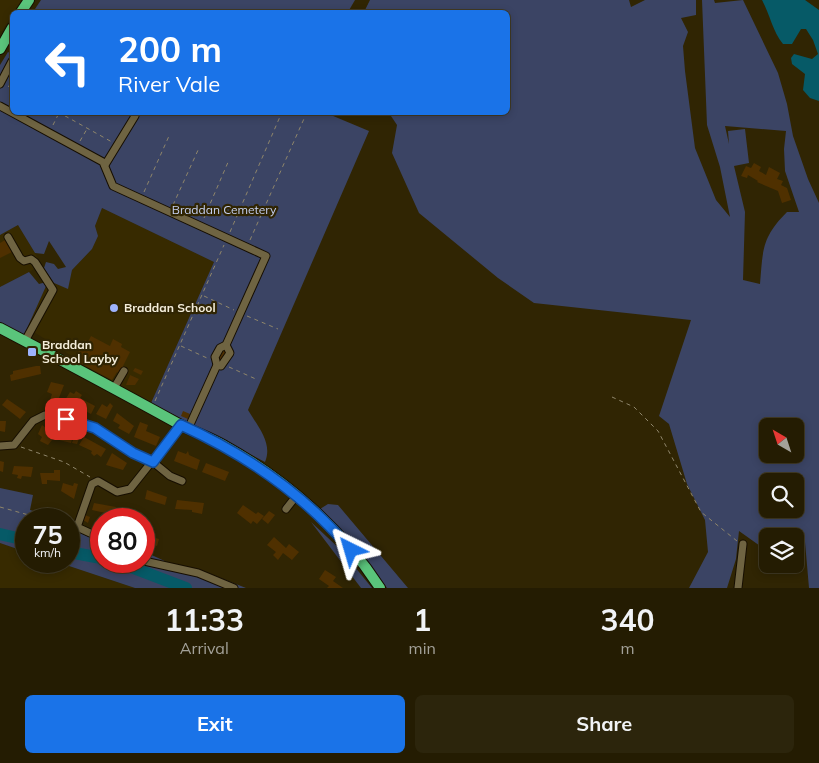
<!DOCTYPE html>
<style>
body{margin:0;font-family:Mulish,sans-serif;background:#2c250c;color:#f1f3f6;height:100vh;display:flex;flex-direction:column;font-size:19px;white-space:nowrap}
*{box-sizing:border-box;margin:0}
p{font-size:16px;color:#a3a199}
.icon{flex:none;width:28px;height:28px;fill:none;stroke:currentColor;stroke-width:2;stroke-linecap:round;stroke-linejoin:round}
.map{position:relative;height:588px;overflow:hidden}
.side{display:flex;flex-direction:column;background:#241c02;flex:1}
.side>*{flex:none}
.banner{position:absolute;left:10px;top:10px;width:500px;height:105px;border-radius:8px;box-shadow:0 2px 8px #0003,0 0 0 1px #413a24;background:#1a73e8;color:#fff;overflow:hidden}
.needle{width:32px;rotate:321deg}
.controls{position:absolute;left:759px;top:418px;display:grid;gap:10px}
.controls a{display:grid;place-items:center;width:45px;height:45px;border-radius:8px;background:#241c02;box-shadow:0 2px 8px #0003,0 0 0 1px #413a24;font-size:25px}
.speed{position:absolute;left:15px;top:508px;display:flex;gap:10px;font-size:25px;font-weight:700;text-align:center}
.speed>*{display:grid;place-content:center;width:65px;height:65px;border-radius:50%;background:#241c02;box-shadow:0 2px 8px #0003,0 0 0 1px #413a24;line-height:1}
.speed small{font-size:12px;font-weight:400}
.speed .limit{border:8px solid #d22;background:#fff;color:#111}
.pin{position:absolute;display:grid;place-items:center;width:42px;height:42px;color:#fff;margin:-21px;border-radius:10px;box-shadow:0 2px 8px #0006}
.me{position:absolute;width:55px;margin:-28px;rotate:320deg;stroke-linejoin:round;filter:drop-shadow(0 0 4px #0008)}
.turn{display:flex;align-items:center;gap:18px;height:105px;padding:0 25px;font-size:22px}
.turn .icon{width:65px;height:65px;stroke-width:2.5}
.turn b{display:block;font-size:35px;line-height:42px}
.eta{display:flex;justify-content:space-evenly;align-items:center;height:85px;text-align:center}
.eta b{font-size:30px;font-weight:700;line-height:35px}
.action{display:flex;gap:10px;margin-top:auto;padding:10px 25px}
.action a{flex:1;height:58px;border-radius:8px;background:#1a73e8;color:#fff;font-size:20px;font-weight:700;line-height:58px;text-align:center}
.action a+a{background:#2c250c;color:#f1f3f6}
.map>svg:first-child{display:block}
.built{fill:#372a00}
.green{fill:#3b4464;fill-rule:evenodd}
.water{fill:#065a67}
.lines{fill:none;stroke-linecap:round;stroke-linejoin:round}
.river{stroke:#065a67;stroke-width:12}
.building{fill:#4f3000}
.minor-casing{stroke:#160e00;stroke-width:9}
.highway-casing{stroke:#160e00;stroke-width:12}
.path{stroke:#8f866b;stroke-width:1;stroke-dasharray:4 4;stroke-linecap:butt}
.minor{stroke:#6f6442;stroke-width:7}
.highway{stroke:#5ac47b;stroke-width:10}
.route-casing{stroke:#114b97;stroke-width:12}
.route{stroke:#1a73e8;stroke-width:9}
.poi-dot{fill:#9eb3fd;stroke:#302503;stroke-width:2}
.labels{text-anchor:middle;stroke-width:4.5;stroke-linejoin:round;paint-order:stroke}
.park-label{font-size:12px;fill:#c6d1f3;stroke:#302503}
.poi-label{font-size:12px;font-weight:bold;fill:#f4edda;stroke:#302503;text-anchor:start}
</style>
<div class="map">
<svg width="819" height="588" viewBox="0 0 819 588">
<rect width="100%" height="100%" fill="#302503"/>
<g class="built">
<path d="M0,0H22L2,31H0Z"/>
<path d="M102,208L214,262L151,403L74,360L75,358L26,327L47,284L54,283L68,288L72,270L92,249L95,226Z"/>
<path d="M18,225L42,265L0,287V235Z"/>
<path d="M0,543L26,552V561H54L135,588H0Z"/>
</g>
<g class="green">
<path d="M41,0H355L348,12H33Z"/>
<path d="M370,0H629L631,7L645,0H696V15L681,18L688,32L683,46L685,71L695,148L716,200L730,217L720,167L707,125L702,0H714L715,3L743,0L778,73L787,104L793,136L808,179L819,203V588H809L805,542L795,545V536H768L767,551L739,531L736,559L727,588H689L708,552L705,520L687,484L669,424L659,416L691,320L534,303L498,278L419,213L392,153L397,125L389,113L508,112V12H364ZM725,126L786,131L784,149L785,171L799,212H787C761,238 763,251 760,284L743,280L745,212L734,166L749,163L745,129L728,131L729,144ZM768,426H795V454H768ZM768,481H795V509H768Z"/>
<path d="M8,52L12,54V112L326,113L369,131L248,410C258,427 273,443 265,462L151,403L214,262L102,208L95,226L98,236L92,249L72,270L68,289L54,283L44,268L46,262L54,264L58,269L66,267L49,241L44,254L35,253L18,225L0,235V65Z"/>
<path d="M29,272L39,284L46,282L47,284L24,335L0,323V287Z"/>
<path d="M0,488L33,495L30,510L61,519H26V552L0,543Z"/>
<path d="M328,504L338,505L408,588H387L372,568L320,509Z"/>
<path d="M69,521L78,532L101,543V561H144L145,552L169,563L198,569L246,588H135L54,561H69Z"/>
<path d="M311,522L342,551L372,588H361Z"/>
</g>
<path class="water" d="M762,0H805L819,10V101L810,98L803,90L805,74L792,64L791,58L794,54L812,59L818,54L813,40L806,29H801L792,44H783C773,32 770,15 762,0Z"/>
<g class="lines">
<g class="river">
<path d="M0,534L26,540"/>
<path d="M69,552L101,558"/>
<path d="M115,561L186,588"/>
</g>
</g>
<g class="building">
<path d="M754,163L761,167L759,171L766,175L769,167L780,173L777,179L783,181L781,185L787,188L791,200L782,203L778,191L757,182L758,181L748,175L747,178L741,176L746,166L751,168Z"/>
<path d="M7,239L12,252L0,258V243Z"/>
<path d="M91,336L110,346L113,339L122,344L121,347L130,352L119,374L117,372L112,380L74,360L85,340L88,342Z"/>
<path d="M223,348L228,351L222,363L217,360Z"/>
<path d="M36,366H40L41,374L11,381L10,375L13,374V371Z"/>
<path d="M135,368L143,371L141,375L133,371Z"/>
<path d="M130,375L139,379L135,385H126Z"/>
<path d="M51,382L64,385L57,403L50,400L52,394L47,392Z"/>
<path d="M76,391L82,395L80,398L95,406L91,414L65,400L70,392L74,394Z"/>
<path d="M7,399L26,412L20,419L2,405Z"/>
<path d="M110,403L113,406L106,419L96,414L102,404L107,407Z"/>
<path d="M183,411L190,414L188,419L181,416Z"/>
<path d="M117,413L134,426L129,434L118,428L120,425L113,421Z"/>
<path d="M0,421H6L5,432L0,431Z"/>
<path d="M140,422L148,425L146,431L160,437L156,446L134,437Z"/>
<path d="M42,425L56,435L48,445L40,441L42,437L38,434Z"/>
<path d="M61,432L73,436L71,443L59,440Z"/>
<path d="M75,434L80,436L77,444L72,443Z"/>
<path d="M84,437L106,449L101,457L97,454L94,456L91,453L92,451L79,445Z"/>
<path d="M178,451L186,454L188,451L189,455L200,460L197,470L174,461Z"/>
<path d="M112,453L127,463L123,470L106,465Z"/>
<path d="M0,461L4,462L3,472L0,471Z"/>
<path d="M206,463L229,472L225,481L202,472Z"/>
<path d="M14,466L33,467L31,477L22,476L21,479L17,478L18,475L12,474Z"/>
<path d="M54,470H60V481L47,480V484H42L40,473H54Z"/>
<path d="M63,483L73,486L74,483L78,484L74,499L61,491Z"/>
<path d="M147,490L167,497L165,505L145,499Z"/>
<path d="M177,500L204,503L202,514L192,512V510L175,509Z"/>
<path d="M94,503L116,507L114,515L92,510Z"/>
<path d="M243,505L256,514L258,512L264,516L257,524L253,521L251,524L237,513Z"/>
<path d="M269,511L275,515L268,524L262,519Z"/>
<path d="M85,515L90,517L88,523L83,520Z"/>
<path d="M144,531H150L148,540H144Z"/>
<path d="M152,537L159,539L157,546L150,544Z"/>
<path d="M274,537L286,548L289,544L299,552L292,560L283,553L278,560L273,555L276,552L267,545Z"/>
<path d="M325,570L336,577L333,581L343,588H327L329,586L319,579Z"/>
</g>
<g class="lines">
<g class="minor-casing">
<g id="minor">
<path d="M0,84L12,61"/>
<path d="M0,106L103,162L113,186L266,256L226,345L220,348L215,357L217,365L188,429"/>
<path d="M105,165L135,116"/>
<path d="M8,237L20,258L24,261L31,259L35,262L53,290L25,341"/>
<path d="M217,365L221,366L230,353L226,345"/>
<path d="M114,388L124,371"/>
<path d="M0,446L14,445L33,421L45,415L95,427L133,453L153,462L170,476L182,481"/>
<path d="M286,509L297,495"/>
<path d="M101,538L77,527L92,484L98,481L117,492L130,489L181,425"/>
<path d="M144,561L198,573L234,588"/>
<path d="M738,588L743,544"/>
</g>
</g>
<g class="highway-casing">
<g id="highway">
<path d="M21,12L29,0"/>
<path d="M0,49L12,28"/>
<path d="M0,328C59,359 119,391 177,423C193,432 210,437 225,446C286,480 342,529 380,588"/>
</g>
</g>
<g class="path">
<path d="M8,86L12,88"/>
<path d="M58,112L112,142"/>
<path d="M53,125L59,113"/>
<path d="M80,141L87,129"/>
<path d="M144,192L169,136"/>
<path d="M173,205L199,148"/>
<path d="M204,218L229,160"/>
<path d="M230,232L282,112"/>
<path d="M250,240L307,112"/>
<path d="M204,296L234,310"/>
<path d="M247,316L278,329"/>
<path d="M181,346L207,358"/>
<path d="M229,367L258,380"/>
<path d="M612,397L634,407L658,431L701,512L737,541"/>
<path d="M155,401L224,245"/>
<path d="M21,447L64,462L90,477"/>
<path d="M0,507L43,519"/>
</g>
<use href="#minor" class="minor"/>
<use href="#highway" class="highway"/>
</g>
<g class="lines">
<g class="route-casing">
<path id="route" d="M66,419L95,428L133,453L153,462L181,425C247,455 304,494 351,550"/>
</g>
<use href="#route" class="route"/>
</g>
<g class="poi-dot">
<circle cx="114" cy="308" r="5"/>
<rect x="27" y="347" width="10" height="10" rx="2.5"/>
</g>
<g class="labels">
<g class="park-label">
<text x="224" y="214">Braddan Cemetery</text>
</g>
<g class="poi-label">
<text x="124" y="312">Braddan School</text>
<text x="42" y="349">Braddan<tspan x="42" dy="14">School Layby</tspan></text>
</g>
</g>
</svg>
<div class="controls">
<a><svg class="needle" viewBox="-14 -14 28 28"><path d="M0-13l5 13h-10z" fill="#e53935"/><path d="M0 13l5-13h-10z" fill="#a3a199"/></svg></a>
<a><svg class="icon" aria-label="search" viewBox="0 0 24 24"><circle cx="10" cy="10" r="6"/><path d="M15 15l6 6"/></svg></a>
<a><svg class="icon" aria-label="layers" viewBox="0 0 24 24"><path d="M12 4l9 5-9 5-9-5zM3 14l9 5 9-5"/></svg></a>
</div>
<div class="speed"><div>75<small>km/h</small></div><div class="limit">80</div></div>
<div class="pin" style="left:66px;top:419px;background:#d93025"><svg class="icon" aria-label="arrive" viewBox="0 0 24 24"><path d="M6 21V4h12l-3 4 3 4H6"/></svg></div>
<svg class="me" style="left:351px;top:550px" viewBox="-20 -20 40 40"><path d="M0-17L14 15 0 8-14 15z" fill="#1a73e8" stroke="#fff" stroke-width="4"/></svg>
<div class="banner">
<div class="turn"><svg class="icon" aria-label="left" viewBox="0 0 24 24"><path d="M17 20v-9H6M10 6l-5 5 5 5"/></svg><div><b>200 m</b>River Vale</div></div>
</div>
</div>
<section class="side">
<div class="eta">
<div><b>11:33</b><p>Arrival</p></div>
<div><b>1</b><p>min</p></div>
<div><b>340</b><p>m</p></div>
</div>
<div class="action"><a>Exit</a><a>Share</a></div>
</section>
